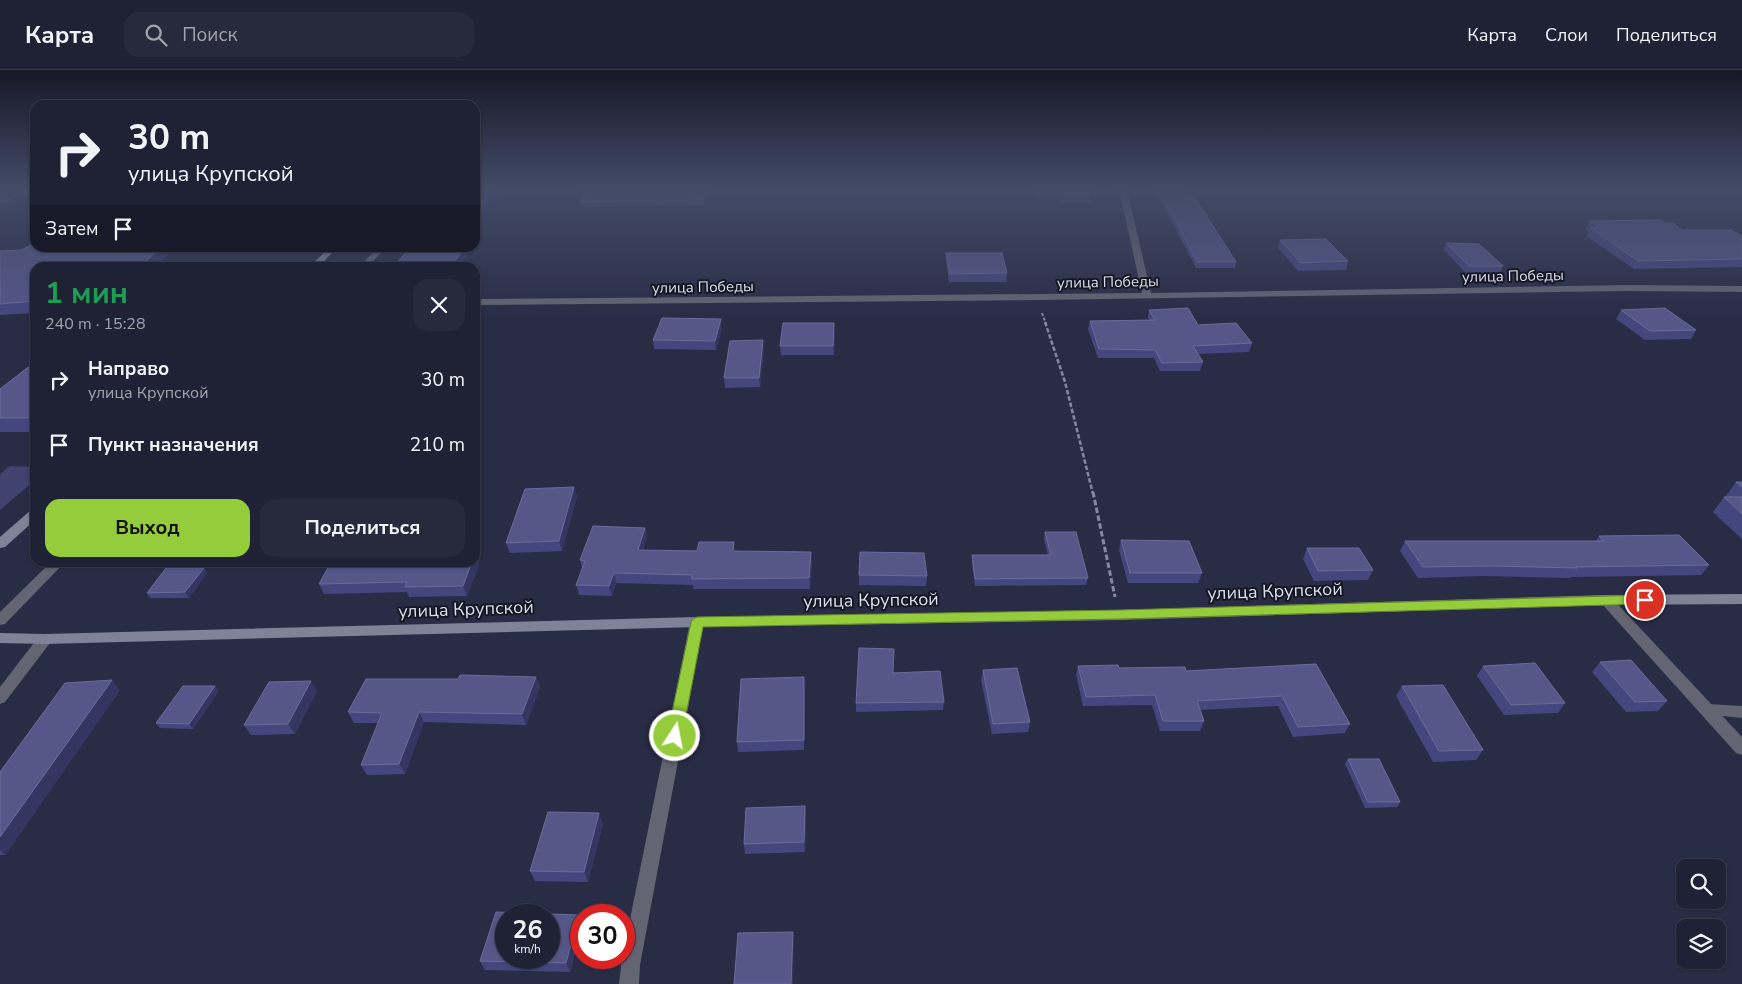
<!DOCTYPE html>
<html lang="ru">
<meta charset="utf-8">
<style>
body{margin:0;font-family:"Nunito Sans",sans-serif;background:#27293c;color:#f1f3f6;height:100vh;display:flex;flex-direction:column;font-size:19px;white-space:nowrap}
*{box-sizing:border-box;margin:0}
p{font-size:16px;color:#a1a3ac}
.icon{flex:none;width:28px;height:28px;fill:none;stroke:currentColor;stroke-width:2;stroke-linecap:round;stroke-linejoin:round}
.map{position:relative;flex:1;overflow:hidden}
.drawer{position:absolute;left:30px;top:192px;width:450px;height:305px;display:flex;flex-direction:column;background:#1f2134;border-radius:15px;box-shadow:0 1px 4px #0004,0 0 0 1px #3c3e4f}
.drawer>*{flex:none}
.top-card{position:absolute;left:30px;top:30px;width:450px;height:152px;border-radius:15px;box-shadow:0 1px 4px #0004,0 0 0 1px #3c3e4f;background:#1f2134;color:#f1f3f6;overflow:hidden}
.fabs{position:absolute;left:1676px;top:789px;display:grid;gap:10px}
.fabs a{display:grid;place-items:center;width:50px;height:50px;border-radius:10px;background:#1f2134;box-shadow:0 1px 4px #0004,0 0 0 1px #3c3e4f;font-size:25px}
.speed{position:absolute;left:495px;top:834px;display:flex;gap:10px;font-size:25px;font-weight:700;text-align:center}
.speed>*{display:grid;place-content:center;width:65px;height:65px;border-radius:50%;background:#1f2134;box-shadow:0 1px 4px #0004,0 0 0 1px #3c3e4f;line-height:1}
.speed small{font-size:12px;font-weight:400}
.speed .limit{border:8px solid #d22;background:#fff;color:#111}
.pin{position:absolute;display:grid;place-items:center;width:42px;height:42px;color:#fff;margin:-21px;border:2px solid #fff;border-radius:50%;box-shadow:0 1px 5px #0007}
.me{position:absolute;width:55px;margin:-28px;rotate:11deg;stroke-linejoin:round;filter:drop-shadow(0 0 4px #0008)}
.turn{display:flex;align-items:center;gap:18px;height:105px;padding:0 15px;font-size:22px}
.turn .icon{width:65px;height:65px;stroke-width:2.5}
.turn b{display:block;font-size:35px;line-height:42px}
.then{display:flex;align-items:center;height:48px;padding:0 15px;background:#0003;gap:10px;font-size:19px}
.round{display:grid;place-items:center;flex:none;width:52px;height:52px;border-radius:15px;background:#27293c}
.headline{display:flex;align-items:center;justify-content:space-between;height:85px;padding:0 15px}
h1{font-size:30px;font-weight:700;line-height:38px;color:#1e9e55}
.primary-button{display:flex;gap:10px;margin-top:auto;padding:10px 15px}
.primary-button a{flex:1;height:58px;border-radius:15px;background:#94cc3c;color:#111;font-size:20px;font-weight:700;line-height:58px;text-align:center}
.primary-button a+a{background:#27293c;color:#f1f3f6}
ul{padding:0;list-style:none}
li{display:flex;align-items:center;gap:15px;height:65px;padding:0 15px}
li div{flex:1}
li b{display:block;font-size:19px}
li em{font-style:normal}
header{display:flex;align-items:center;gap:30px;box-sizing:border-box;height:70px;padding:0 25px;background:#1f2134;border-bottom:1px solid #3c3e4f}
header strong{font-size:24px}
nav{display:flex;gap:28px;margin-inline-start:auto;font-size:18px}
.search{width:350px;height:45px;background:#27293c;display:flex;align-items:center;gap:12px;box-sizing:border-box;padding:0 18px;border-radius:15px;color:#a1a3ac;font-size:19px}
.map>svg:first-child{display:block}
.green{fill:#3f436d}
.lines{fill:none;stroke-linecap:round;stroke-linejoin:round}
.path-far2{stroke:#86899d;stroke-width:2;stroke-dasharray:3 2;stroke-linecap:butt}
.path-far1{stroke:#86899d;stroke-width:2.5;stroke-dasharray:4.5 2;stroke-linecap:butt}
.path{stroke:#86899d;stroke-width:3;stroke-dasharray:5.5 2.5;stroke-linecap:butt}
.lane{fill:#636572;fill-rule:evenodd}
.street{fill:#636572;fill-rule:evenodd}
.secondary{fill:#808397;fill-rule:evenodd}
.wall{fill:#44477d}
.shaded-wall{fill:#333661}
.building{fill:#555789;stroke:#6a6c99;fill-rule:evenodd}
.route{fill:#94cc3c;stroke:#608527}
.labels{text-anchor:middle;stroke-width:4;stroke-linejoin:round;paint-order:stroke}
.far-street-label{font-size:15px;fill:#dbddee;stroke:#141621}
.street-label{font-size:18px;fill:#dbddee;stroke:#141621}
</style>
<header>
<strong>Карта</strong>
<div class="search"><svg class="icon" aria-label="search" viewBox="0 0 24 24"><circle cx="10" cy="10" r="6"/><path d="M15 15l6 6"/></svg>Поиск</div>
<nav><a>Карта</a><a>Слои</a><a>Поделиться</a></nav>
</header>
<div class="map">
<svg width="1742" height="914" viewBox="0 0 1742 914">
<rect width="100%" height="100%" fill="#292c45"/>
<path class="green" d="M10,396L35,397V410L0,440V404Z"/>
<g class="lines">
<path class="path-far2" d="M1042,243L1046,254"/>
<path class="path-far1" d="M1045,252L1065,312L1093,424"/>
<path class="path" d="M1093,422L1115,527"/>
<g class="lane">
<path d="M378,178H386L366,198H357Z"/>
<path d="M51,492H65L5,554L0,555V542Z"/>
<path d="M1708,634L1742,636V648L1703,644L1700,640L1703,636Z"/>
</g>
<g class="street">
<path d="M1119,120H1127L1151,223L1627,215L1742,216V222L1627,221L1037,230L475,235V229L1142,223Z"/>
<path d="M1606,525L1611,527L1742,667V685L1736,683L1601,533L1599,530L1601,527Z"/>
<path d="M697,547L702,548L704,552L640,895L639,914H619L622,888H624V879L690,552L692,548Z"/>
<path d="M45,564L50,565L52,569L50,573L5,632L0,634V617L40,565Z"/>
</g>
<g class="secondary">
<path d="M329,178H337L317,198H308Z"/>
<path d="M35,439V450L5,477L0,478V467L31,440Z"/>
<path d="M1742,524V534L1606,535L1119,550L697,557L45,574L0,573V563L45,564L697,547L1119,540L1606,525Z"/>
</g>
</g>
<g class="wall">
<path d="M574,120H655L657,121L707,120L704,135L581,137L580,132L584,125Z"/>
<path d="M1032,120H1088L1091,125L1090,133H1061L1058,127H1035Z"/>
<path d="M1155,120H1181L1236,192L1235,198H1196Z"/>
<path d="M1590,151L1664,153L1682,160L1742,166V197L1634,199L1586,166L1589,162L1586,160Z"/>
<path d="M1280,170L1348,191L1346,200L1298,201L1278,178Z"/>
<path d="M1446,173L1503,196L1500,203H1466L1444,180Z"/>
<path d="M174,178L156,198H35V243L0,245V181L21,180Z"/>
<path d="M946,183L1007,203L1006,212H949L946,191Z"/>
<path d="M1149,240L1198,255L1252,273L1249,282L1198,284L1203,292L1200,301H1160L1154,288H1098L1088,259L1090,251L1149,250L1148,248Z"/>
<path d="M1621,240L1696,260L1691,269L1645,270L1616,249Z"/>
<path d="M722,258L716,280L654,279L653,270Z"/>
<path d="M835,262L834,285H781L780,276Z"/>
<path d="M764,279L760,317L725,318L724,308Z"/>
<path d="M35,292V362H0V319Z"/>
<path d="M1736,412H1742V469L1713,442L1724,427H1726H1725Z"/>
<path d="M574,417L577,427L562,481L510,483L506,473Z"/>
<path d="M645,458L647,468L643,480L735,481L812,492L810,519H693V515L616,513L612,526L579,525L576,515L582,498L580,490Z"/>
<path d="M1045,462L1088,508L1086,515L975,516L972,493V485H1048L1044,469Z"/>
<path d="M1599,466L1709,495L1701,505L1571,507L1570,508L1485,506L1418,508L1400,481L1405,471H1596Z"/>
<path d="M1121,470L1202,503L1198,513H1128L1119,480Z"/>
<path d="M1307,478L1373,500L1368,510L1314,511L1303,489Z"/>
<path d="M476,484L479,494L467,526L409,527L407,522L324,524L319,514L475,492Z"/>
<path d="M204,498L207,503L189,528H150L147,523Z"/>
<path d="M859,505L927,506L926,516L859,515Z"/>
<path d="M1600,592L1667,631L1658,641L1626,642L1592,602Z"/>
<path d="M1316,594L1350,654L1345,663L1293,667L1278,636L1200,640L1204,651L1200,661H1160L1152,635L1083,636L1076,605L1078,596L1186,601Z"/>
<path d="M1483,596L1565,633L1558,643L1504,645L1477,606Z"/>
<path d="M983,600L1030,652L1028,662L992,664L981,610Z"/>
<path d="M893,603L944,632L943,640L856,642V633Z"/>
<path d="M536,607L540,617L526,655L424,652L405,704L367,705L361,695L378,653H354L348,642L458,609Z"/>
<path d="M1402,616L1483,680L1476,690L1433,692L1396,626Z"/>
<path d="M805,617L804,680L738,682L737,672Z"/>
<path d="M120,620L5,785H0V702Z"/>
<path d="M219,621L193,659L160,658L156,653Z"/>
<path d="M317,621L295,664L251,665L244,655Z"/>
<path d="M1348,689L1400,732L1397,737L1365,738L1345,694Z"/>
<path d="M805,736L806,746L805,782L745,784L744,774Z"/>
<path d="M603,753L588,812L535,811L530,801Z"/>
<path d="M579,845L581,851V859L570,902L485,900L480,891Z"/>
</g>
<g class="shaded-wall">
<path d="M496,120H504L475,153V143Z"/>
<path d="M705,120H707L704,135L703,130Z"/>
<path d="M35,121V128L0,141V133Z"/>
<path d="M159,178H174L156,198H140Z"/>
<path d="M465,178L468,185L457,198H449Z"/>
<path d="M721,249L722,258L716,280L715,271Z"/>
<path d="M834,253L835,262L834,285L833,276Z"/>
<path d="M763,270L764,279L760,317L759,308Z"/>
<path d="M35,342V358L28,348Z"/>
<path d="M574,417L577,427L562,481L559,471Z"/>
<path d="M645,458L647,468L640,490L638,480Z"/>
<path d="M811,482L812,492L810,519L809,508Z"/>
<path d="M476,484L479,494L467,526L463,516L472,492H475Z"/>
<path d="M204,498L207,503L189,528L185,522Z"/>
<path d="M614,503L616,513L612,526L609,516Z"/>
<path d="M536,607L540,617L526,655L522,644Z"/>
<path d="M804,607L805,617L804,680Z"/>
<path d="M112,610L120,620L5,785L0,780V767Z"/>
<path d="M311,611L317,621L295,664L288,654Z"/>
<path d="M215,616L219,621L193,659L189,654Z"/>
<path d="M419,642L424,652L405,704L399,694Z"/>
<path d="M805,736L806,746L805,782L804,772Z"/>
<path d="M599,743L603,753L588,812L584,802Z"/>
<path d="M579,845L581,851V859L570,902L566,893Z"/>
<path d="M793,862L794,871L793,914H791Z"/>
</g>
<g class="building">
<path d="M0,120H35V121L0,133Z"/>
<path d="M475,120H496L475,143Z"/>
<path d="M581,120H655L657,121V120H705L703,130L580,132L585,122Z"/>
<path d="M1059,120H1088L1091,125H1062Z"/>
<path d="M1159,120H1181L1185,126H1194L1236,192H1197Z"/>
<path d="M1661,150L1664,153H1673L1682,160H1731L1742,166V189L1638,191L1591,158H1599L1590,151Z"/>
<path d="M1326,169L1348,191L1301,193L1280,170Z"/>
<path d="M35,173V178H159L140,198H35V231L0,234V181L21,180Z"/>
<path d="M1446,173L1479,174L1503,196H1469Z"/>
<path d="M410,178H465L449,198H392Z"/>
<path d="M946,183H1002L1007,203L950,204Z"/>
<path d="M1188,238L1198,255L1236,253L1252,273L1193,276L1203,292L1162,293L1155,280L1099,279L1090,251L1155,250L1149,240Z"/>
<path d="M1665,238L1696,260L1650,261L1621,240Z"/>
<path d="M662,248L721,249L715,271L653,270Z"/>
<path d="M783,253H834L833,276H780Z"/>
<path d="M763,270L759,308H724L730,271Z"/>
<path d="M35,292V342L28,348H0V319Z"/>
<path d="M1736,412H1742V417Z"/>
<path d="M574,417L559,471L506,473L525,419Z"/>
<path d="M1724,427H1742V444Z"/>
<path d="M593,456L645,458L638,480L697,481L699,472H734L733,481L811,482L809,508L692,509V505L614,503L609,516L576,515L585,491L580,490Z"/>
<path d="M1045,462H1076L1088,508L975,509L972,485H1051Z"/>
<path d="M1679,465L1709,495L1576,497L1577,498L1491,496L1423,497L1405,471H1604L1599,466Z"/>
<path d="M1121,470L1189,471L1202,503H1130Z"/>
<path d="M1307,478H1359L1373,500L1318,501Z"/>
<path d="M860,482L924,483L927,506L859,505Z"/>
<path d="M331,492H472L463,516L405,517L407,512L319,514Z"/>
<path d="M166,498H204L185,522L147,523Z"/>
<path d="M859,578L894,579L893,603L940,601L944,632L856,633Z"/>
<path d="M1631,590L1667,631L1635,632L1600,592Z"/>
<path d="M1535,593L1565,633L1511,635L1483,596Z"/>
<path d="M1316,594L1350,654L1298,657L1282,626L1197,631L1204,651H1163L1155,625L1086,627L1078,596L1118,595L1119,598L1185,597L1186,601Z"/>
<path d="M1017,598L1030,652L993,654L983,600Z"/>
<path d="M460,605L536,607L522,644L419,642L399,694L361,695L382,643L348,642L366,609H458Z"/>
<path d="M804,607V670L737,672L741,609Z"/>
<path d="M112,610L0,767V702L65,613Z"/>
<path d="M311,611L288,654L244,655L269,612Z"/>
<path d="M1443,615L1483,680L1439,681L1402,616Z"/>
<path d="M183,616H215L189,654L156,653Z"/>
<path d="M1348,689H1379L1400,732H1368Z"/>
<path d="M805,736L804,772L744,774L746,738Z"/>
<path d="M548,742L599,743L584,802L530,801Z"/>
<path d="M496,842L579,845L566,893L480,891ZM506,845H549V888H506Z"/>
<path d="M793,862L791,914H734L738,863Z"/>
</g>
<linearGradient id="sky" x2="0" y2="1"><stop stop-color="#171826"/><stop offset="0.48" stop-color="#434b68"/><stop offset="1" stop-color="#434b68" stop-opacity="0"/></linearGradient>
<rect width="1742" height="248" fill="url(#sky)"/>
<path class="route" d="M1645,525L1651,530L1645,534L1119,549L703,557L682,666L680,671L675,672L670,671L667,666L691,552L693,549L697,547L1119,540Z"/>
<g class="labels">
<g class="far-street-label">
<text transform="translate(1513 206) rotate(-1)" y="5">улица Победы</text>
<text transform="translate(1108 212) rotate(-1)" y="5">улица Победы</text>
<text transform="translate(703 217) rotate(-1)" y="5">улица Победы</text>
</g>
<g class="street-label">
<text transform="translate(1275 521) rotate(-2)" y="6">улица Крупской</text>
<text transform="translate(871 530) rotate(-1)" y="6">улица Крупской</text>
<text transform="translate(466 539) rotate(-2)" y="6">улица Крупской</text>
</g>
</g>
</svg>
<div class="fabs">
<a><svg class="icon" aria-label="search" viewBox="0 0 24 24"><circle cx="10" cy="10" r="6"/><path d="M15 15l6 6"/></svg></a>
<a><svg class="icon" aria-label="layers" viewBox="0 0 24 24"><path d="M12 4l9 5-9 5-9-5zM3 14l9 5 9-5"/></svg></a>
</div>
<div class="speed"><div>26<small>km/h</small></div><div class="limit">30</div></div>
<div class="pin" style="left:1645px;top:530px;background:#d93025"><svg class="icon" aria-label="arrive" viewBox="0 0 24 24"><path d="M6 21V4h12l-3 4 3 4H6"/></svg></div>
<svg class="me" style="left:675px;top:666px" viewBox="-20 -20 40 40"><circle r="17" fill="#94cc3c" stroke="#fff" stroke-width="3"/><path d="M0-11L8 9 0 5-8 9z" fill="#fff"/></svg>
<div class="top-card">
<div class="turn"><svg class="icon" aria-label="right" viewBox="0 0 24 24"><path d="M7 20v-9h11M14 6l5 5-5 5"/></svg><div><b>30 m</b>улица Крупской</div></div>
<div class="then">Затем<svg class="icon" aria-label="arrive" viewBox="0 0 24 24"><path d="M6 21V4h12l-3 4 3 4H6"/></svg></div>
</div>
<section class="drawer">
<div class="headline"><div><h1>1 мин</h1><p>240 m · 15:28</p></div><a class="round"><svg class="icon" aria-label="close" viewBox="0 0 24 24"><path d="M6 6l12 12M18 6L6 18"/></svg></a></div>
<ul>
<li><svg class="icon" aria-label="right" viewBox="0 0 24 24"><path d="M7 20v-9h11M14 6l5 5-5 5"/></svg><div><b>Направо</b><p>улица Крупской</p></div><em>30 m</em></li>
<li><svg class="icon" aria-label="arrive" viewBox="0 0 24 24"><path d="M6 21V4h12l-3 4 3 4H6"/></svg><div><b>Пункт назначения</b></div><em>210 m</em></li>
</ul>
<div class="primary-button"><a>Выход</a><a>Поделиться</a></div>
</section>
</div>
